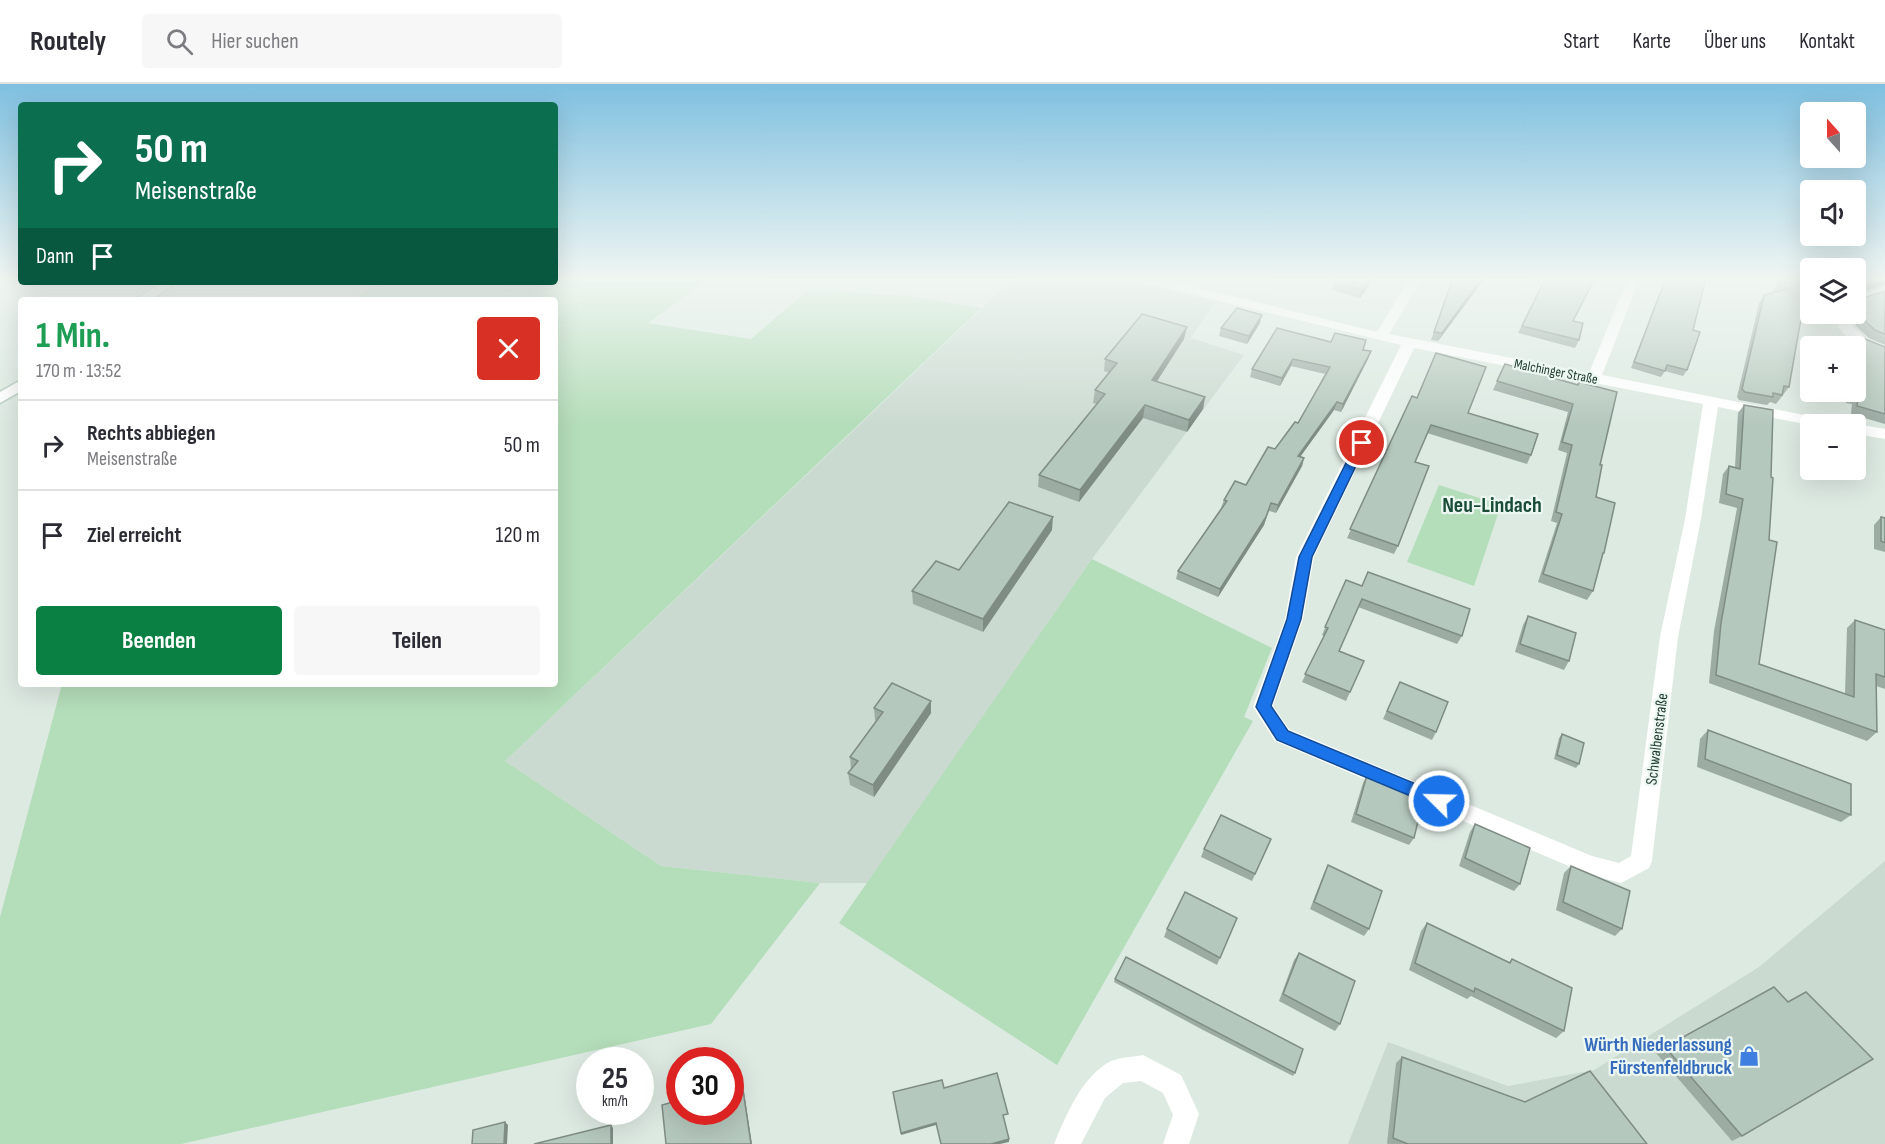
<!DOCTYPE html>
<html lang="de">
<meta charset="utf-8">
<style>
body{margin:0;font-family:"Sofia Sans Condensed",sans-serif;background:#f7f7f7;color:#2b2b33;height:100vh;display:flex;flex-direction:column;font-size:22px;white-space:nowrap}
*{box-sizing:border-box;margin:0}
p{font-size:20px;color:#7c7c81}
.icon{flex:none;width:33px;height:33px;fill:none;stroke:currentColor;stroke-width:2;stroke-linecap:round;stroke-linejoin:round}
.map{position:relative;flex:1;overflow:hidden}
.panel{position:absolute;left:18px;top:213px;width:540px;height:390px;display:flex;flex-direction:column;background:#fff;border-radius:6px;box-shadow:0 6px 24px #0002}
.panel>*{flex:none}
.hud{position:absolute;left:18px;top:18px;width:540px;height:183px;border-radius:6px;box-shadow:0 6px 24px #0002;background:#0b6e4f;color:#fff;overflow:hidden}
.needle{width:39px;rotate:339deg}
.buttons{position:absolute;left:1800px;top:18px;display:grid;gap:12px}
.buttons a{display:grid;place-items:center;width:66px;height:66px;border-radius:6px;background:#fff;box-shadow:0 6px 24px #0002;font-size:30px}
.speed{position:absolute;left:576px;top:963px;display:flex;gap:12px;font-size:30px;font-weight:700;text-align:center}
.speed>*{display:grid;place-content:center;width:78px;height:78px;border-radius:50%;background:#fff;box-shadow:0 6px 24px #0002;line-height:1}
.speed small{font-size:15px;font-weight:400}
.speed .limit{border:9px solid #d22;background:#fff;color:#111}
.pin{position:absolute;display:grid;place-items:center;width:51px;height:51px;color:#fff;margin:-26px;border:3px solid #fff;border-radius:50%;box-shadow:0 2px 6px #0007}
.me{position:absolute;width:66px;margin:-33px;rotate:293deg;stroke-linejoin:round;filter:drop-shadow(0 0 4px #0008)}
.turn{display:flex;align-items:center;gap:21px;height:126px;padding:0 18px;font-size:27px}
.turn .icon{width:78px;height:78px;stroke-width:2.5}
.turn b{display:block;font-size:42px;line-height:51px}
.then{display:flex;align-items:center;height:57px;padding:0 18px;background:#0003;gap:12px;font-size:22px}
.round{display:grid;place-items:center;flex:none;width:63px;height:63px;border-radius:6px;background:#f7f7f7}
.headline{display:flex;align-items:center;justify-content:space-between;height:102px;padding:0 18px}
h1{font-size:36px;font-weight:700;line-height:45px;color:#1e9e55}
.button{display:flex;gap:12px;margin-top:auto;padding:12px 18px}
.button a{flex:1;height:69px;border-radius:6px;background:#0b8043;color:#fff;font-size:24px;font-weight:700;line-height:69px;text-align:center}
.button a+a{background:#f7f7f7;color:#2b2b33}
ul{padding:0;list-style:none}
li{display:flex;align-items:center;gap:18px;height:90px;padding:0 18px;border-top:2px solid #e1e1e2}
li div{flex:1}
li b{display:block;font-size:22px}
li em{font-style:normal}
header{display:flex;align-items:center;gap:36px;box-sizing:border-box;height:84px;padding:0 30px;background:#fff;border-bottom:2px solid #e1e1e2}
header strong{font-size:28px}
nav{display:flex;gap:33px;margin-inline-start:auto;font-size:21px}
.search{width:420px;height:54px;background:#f7f7f7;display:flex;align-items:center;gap:15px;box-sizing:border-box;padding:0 21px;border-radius:6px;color:#7c7c81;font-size:22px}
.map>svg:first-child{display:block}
.built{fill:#cbdad1}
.green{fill:#b4ddb9}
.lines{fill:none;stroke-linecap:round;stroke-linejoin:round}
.secondary-casing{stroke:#b0cabc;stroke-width:3}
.minor{fill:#fff;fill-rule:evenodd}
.secondary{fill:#fff;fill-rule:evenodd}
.wall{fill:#9caca3}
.shaded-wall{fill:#7f8c84}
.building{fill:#b5c8bd;stroke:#7f8c84;stroke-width:1.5}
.route{fill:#1a73e8;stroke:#114b97;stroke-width:1.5}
.labels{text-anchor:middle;stroke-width:4.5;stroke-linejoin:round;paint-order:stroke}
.far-street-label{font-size:14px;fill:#1e3a2e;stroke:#edf7f1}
.street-label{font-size:16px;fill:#1e3a2e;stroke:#edf7f1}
.near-shop-label{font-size:20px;font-weight:bold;fill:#366cbe;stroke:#edf7f1;text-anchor:end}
.district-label{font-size:22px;font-weight:bold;fill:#194d38;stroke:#edf7f1}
</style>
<header>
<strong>Routely</strong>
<div class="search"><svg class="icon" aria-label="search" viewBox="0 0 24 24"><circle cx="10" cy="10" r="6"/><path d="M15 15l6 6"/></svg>Hier suchen</div>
<nav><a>Start</a><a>Karte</a><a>Über uns</a><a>Kontakt</a></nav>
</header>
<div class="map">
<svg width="1885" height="1060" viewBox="0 0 1885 1060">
<rect width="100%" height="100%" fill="#ddeae2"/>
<g class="built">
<path d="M1014,194H1117L1215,218L1191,254L1244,271L1092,475L868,799H820L661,782L505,677Z"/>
<path d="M1885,777V1060H1348L1388,958L1508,1002L1594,986L1759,883Z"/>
</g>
<g class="green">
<path d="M555,194H710L648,239L751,255L808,206L909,212L981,224L505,677L661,782L820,799L711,940L181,1060H0V833L62,600H555V216H351L382,198H555Z"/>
<path d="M1439,401L1501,421L1474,502L1407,478Z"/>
<path d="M1092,475L1272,564L1244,633L1253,637L1057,981L839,839Z"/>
</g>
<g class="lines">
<g class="secondary-casing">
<g id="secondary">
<path d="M162,198H177L151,216H135Z"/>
<path d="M21,296V307L0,319V308Z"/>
</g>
</g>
<g class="minor">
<path d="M1137,194H1158L1377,248L1410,194H1422L1389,250L1589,289L1628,194H1640L1602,291L1835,337L1837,340L1810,341L1718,323L1701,435L1678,553L1652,777L1649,784L1621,799L1590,791L1275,657L1253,623L1285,535L1296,473L1401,261L1138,197ZM1414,264L1703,320L1685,435L1660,553L1631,772L1619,779L1592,772L1289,645L1273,622L1303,535L1314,473Z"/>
<path d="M1885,203V211L1856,220V212Z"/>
<path d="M1841,230H1853L1852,242L1868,256L1885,263V272C1866,267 1850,259 1838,243Z"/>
<path d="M1855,340H1856L1885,345V355L1856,350Z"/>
<path d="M1143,971L1181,991L1199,1030L1189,1060H1163L1173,1031L1163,1009L1141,997L1123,999L1105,1014L1081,1060H1054C1066,1031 1082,992 1111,977C1121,973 1133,973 1143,971Z"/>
</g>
<use href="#secondary" class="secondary"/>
</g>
<g class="wall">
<path d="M1337,194H1374L1360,214L1332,206L1334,198Z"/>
<path d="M1485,194L1438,257L1431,256L1450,202Z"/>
<path d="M1665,194H1706L1693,246L1687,286L1683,292L1665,287L1661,293L1631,284Z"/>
<path d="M1781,194H1810V230H1828L1801,236L1789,303L1776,320L1770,318L1767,321L1739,316L1737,313L1759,219L1764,211L1775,208L1772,207Z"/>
<path d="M1856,194H1885V201L1860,209V212L1863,214L1885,207V261L1869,254L1856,242L1853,230H1856Z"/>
<path d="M1544,197L1573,237L1579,256L1575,264L1518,249Z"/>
<path d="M1260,239L1247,260L1219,252L1221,244Z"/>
<path d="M1860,253L1885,263V340L1851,330L1852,320L1846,319L1848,308H1856V262H1853Z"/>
<path d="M1184,255L1157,297L1205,313L1203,325L1187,348L1143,334L1079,418L1038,403L1039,391L1097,320L1093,319L1095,306L1109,289L1104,287L1105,275Z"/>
<path d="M1331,258L1371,267L1368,275L1341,328L1334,326L1300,373L1304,374L1302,382L1276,429L1269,427L1264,441L1218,513L1176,495L1178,487L1221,424L1224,416L1246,401L1275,365L1298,339L1325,290L1291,282L1280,302L1250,293L1252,285Z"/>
<path d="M1505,280L1577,300L1579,298L1600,381L1596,413L1604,469L1601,474L1593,507L1587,516L1538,498L1557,439L1551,437L1567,369L1558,366L1568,328L1493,306Z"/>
<path d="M1412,312L1468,329L1531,371L1527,380L1427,349L1415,378L1398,462L1394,470L1347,454Z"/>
<path d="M1744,321L1759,580L1845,610L1847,544L1855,536L1885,546V605L1876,602L1877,648L1867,657L1709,599L1714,547L1737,424L1719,419L1723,390L1729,382L1735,383L1738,329Z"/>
<path d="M1810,354V384L1806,382L1807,358Z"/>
<path d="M1817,386H1850L1844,393Z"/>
<path d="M1881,433L1885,434V468L1874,465V441Z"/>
<path d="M1052,446L983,548L913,520L912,507Z"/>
<path d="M1346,496L1462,552L1457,560L1358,523L1339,567L1364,577L1346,617L1302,598L1324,552L1322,551Z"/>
<path d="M1528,532L1569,577L1564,586L1515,568L1523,541Z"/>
<path d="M1400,598L1436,648L1432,656L1383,635Z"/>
<path d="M874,624L931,629L874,713L850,701L848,689L851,685L850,673L876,637L875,636Z"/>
<path d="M1708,646L1851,731L1841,738L1697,683L1700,655Z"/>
<path d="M1562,650L1579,680L1576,684L1554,675L1559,654Z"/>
<path d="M1367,691L1414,754L1409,761L1351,738L1363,699Z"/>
<path d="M1475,740L1520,800L1514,807L1459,782L1470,748Z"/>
<path d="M1271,755L1252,797L1201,773L1204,765Z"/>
<path d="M1328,781L1369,845L1364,852L1310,825L1324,789Z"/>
<path d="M1571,782L1622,845L1615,852L1556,826L1564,789Z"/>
<path d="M1237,834L1217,881L1164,853L1167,845Z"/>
<path d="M1427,839L1509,878L1512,875L1564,947L1556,954L1471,912L1467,915L1409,886L1421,847Z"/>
<path d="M1299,869L1340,940L1335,947L1279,917L1294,876Z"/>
<path d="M1115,895L1295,989L1293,992L1203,946L1114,898Z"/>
<path d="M1788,918L1742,1052L1732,1057L1656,969L1665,963Z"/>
<path d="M1402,973L1525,1018L1647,1060H1388L1387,1059L1396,979Z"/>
</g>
<g class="shaded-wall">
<path d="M1371,194H1374L1360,214L1362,206Z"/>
<path d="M1482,194H1485L1438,257L1442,249Z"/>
<path d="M1885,195L1884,201L1856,210L1860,203Z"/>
<path d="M1810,227V230H1828L1796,238L1802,229Z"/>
<path d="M1262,231L1260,239L1247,260L1249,252Z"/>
<path d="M1187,243L1184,255L1150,308L1152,296Z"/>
<path d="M1371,267L1368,275L1341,328L1343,320Z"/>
<path d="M1293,275L1291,282L1280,302L1282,294Z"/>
<path d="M1205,313L1203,325L1187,348L1189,336Z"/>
<path d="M1337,318L1334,326L1295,380L1298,372Z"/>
<path d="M1145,321L1143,334L1079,418L1080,406Z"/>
<path d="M1304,374L1302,382L1276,429L1278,421Z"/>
<path d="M1271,419L1264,441L1218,513L1220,505Z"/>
<path d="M1053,433L1052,446L983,548V535Z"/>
<path d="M931,617V629L874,713L873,701Z"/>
<path d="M742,999L743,1002L752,1060H751Z"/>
<path d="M505,1038L508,1041L507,1060H504Z"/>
<path d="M936,1039V1041L901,1051V1049Z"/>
<path d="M611,1041L613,1044V1060H611Z"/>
<path d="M1009,1055V1058L1000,1060H991Z"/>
</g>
<g class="building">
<path d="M1337,194H1371L1362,206L1334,198Z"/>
<path d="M1453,194H1482L1442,249L1434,248Z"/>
<path d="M1556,194H1595L1573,237L1583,239L1579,256L1522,242L1544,197L1553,199Z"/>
<path d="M1666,194H1706L1693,246L1700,248L1687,286L1667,281L1665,287L1634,278Z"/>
<path d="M1789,194H1810V227L1802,229L1789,303L1784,302L1782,311L1773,309V313L1745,308L1742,305L1764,211L1788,205L1777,198L1791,195Z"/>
<path d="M1856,194H1885L1860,203V212L1863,214L1885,207V250L1875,246L1862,234L1859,220H1856Z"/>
<path d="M1237,224L1262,231L1249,252L1221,244Z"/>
<path d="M1142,230L1187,243L1152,296L1205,313L1189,336L1145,321L1080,406L1039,391L1105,310L1095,306L1117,279L1105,275Z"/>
<path d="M1277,244L1331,258L1335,249L1366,256L1363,266L1371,267L1343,320L1337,318L1298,372L1304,374L1278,421L1271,419L1266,433L1220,505L1178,487L1227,417L1224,416L1235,397L1246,401L1268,363L1275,365L1295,338L1298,339L1330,283L1293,275L1282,294L1252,285Z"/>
<path d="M1860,253L1885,263V330L1857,322L1858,312L1853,311V308H1856V287Z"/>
<path d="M1436,269L1486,283L1468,329L1538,350L1531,371L1431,341L1415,378L1429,382L1398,462L1350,445L1412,312L1417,314Z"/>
<path d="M1505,280L1578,301L1579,298L1617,308L1600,381H1602L1596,413L1615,419L1604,469H1603L1593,507L1543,490L1562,430L1556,428L1572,361L1562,358L1573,320L1497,297Z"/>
<path d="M1744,321L1773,326L1771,393L1773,394L1769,456L1777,458L1759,580L1854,613L1855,536L1885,546V593L1876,590L1877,648L1716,591L1721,539L1743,415L1726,410L1729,382L1740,385Z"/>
<path d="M1009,418L1053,433L983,535L912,507L936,477L959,486Z"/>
<path d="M1881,433L1885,434V459L1881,457Z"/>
<path d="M1368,488L1470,525L1462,552L1362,515L1339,567L1364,577L1350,608L1305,590L1328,544L1325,543L1346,496L1362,502Z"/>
<path d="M1528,532L1576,549L1569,577L1520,560Z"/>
<path d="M1400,598L1448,618L1436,648L1387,627Z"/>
<path d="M892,599L931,617L873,701L848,689L858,677L850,673L883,628L874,624Z"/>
<path d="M1708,646L1851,700V731L1705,675Z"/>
<path d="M1562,650L1584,659L1579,680L1557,671Z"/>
<path d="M1367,691L1424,713L1414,754L1356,730Z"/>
<path d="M1221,731L1271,755L1255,790L1204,765Z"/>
<path d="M1475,740L1530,764L1520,800L1465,774Z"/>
<path d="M1328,781L1382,807L1369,845L1314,818Z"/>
<path d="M1571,782L1630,807L1622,845L1563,818Z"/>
<path d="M1185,808L1237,834L1220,874L1167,845Z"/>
<path d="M1427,839L1510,879L1512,875L1572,904L1564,947L1475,904L1474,908L1415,879Z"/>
<path d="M1299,869L1355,897L1340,940L1283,910Z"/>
<path d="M1126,873L1303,965L1295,989L1115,895Z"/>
<path d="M1774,903L1788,918L1806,908L1873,975L1742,1052L1665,963Z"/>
<path d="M1402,973L1525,1018L1590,987L1647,1060H1408L1393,1054Z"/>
<path d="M997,989L1008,1030L1003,1031L1009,1055L991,1060H941L936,1039L901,1049L893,1008L942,996L944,1004Z"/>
<path d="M742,999L751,1060H666L662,1021L680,1016V1028H730V1002Z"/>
<path d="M505,1038L504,1060H472L473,1046Z"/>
<path d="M611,1041V1060H534Z"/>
</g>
<linearGradient id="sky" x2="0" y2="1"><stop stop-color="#7fc0e0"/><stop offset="0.57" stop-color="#f0f6f2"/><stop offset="1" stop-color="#f0f6f2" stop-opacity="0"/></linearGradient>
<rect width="1885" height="342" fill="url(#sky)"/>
<path class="route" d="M1362,356L1367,359L1312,473L1301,535L1271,622L1288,647L1445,712L1447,717L1445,722L1439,724L1277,656L1256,623L1287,535L1299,473L1356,359Z"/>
<defs>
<g id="shop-bare" transform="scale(1.62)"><path d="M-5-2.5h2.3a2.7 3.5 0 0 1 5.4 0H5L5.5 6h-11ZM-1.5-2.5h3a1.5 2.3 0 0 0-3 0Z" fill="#3f7fe0" stroke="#edf7f1" stroke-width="2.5" paint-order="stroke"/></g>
</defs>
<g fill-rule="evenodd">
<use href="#shop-bare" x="1749" y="972"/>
</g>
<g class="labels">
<g class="far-street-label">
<text transform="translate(1556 287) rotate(11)" y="5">Malchinger Straße</text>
</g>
<g class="street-label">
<text transform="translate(1656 655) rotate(-83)" y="6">Schwalbenstraße</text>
</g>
<g class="near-shop-label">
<text x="1732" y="967">Würth Niederlassung<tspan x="1732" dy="23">Fürstenfeldbruck</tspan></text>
</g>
<g class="district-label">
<text x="1492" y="428">Neu-Lindach</text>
</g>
</g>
</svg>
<div class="buttons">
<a><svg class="needle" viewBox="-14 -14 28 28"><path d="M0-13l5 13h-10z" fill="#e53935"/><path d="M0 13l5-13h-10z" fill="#7c7c81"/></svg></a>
<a><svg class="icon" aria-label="sound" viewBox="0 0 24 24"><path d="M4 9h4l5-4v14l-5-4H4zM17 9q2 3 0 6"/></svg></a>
<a><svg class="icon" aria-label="layers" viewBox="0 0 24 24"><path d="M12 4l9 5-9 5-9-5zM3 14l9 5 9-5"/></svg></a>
<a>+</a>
<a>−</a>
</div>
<div class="speed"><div>25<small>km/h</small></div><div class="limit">30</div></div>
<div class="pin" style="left:1362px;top:359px;background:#d93025"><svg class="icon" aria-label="arrive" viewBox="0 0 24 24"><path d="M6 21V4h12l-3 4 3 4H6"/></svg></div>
<svg class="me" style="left:1439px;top:717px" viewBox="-20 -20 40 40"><circle r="17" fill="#1a73e8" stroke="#fff" stroke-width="3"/><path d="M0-11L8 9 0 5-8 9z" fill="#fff"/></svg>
<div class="hud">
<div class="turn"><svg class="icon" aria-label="right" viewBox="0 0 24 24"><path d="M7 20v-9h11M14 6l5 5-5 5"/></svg><div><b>50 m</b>Meisenstraße</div></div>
<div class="then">Dann<svg class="icon" aria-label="arrive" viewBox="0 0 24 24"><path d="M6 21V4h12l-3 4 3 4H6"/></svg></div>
</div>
<section class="panel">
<div class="headline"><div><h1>1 Min.</h1><p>170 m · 13:52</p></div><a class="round" style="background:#d93025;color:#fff"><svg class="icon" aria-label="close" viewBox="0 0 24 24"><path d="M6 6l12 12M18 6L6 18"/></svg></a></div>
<ul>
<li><svg class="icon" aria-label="right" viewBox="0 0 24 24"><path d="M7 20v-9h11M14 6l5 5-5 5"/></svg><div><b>Rechts abbiegen</b><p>Meisenstraße</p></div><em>50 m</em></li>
<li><svg class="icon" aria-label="arrive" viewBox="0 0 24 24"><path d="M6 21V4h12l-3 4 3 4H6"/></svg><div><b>Ziel erreicht</b></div><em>120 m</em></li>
</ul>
<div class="button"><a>Beenden</a><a>Teilen</a></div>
</section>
</div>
